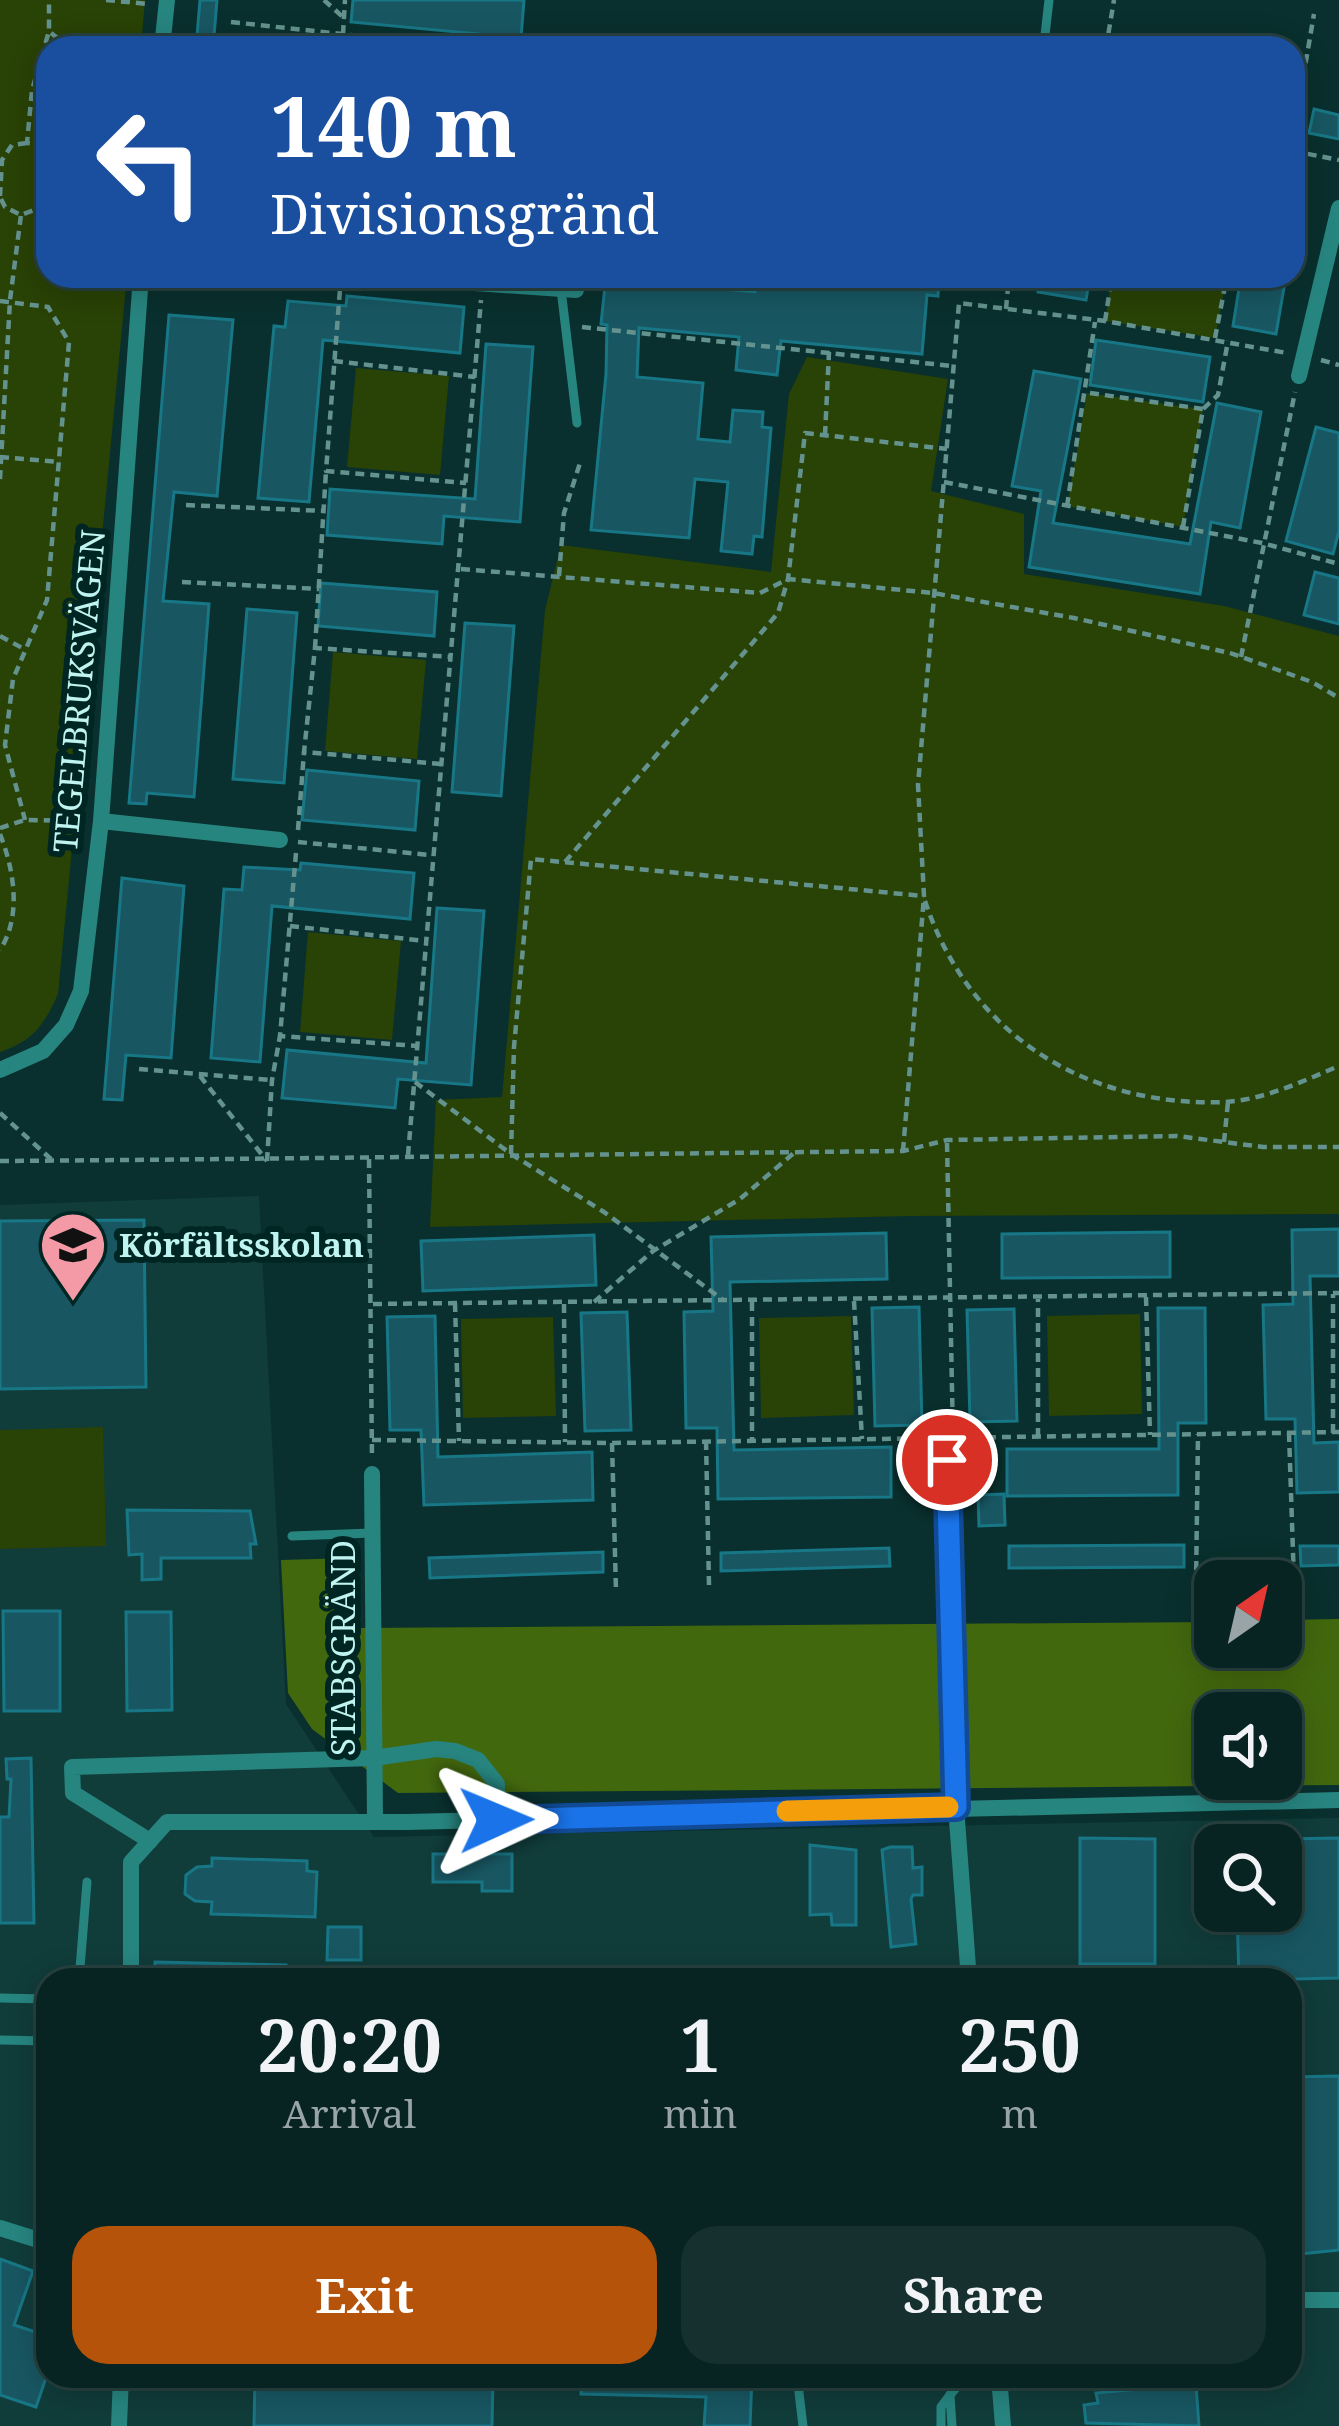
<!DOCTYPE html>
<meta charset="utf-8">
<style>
body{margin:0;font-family:"Noto Serif",serif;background:#15302f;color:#f1f3f6;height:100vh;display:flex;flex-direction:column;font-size:45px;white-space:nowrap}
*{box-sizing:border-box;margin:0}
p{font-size:39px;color:#98a4a5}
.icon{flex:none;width:66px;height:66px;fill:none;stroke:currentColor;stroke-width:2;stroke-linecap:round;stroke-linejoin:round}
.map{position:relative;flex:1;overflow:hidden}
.drawer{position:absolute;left:36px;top:1968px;width:1266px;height:420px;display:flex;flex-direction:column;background:#072422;border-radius:36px;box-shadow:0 6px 30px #0003,0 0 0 3px #284140}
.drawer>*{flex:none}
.hud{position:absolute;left:36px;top:36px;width:1269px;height:252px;border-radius:36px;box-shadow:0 6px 30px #0003,0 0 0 3px #284140;background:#1a4fa0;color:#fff;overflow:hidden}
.needle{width:78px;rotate:34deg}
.fabs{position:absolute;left:1194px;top:1560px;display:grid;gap:24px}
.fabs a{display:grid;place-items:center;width:108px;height:108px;border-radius:24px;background:#072422;box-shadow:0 6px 30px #0003,0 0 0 3px #284140;font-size:60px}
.pin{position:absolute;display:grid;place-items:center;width:102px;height:102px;color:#fff;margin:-51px;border:6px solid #fff;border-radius:50%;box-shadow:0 3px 12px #0007}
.me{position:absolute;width:132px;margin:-66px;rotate:89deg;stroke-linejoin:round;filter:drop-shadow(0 0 9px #0008)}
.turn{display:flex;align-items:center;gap:42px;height:252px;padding:0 36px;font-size:54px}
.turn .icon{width:156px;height:156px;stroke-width:2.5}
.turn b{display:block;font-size:84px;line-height:102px}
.eta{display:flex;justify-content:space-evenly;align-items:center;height:204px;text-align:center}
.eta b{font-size:72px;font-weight:700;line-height:84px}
.action{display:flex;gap:24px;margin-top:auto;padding:24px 36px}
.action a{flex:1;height:138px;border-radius:36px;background:#b45309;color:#fff;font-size:48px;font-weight:700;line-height:138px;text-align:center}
.action a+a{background:#15302f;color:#f1f3f6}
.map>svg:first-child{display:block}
.built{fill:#103c3a;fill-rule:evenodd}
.green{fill:#294205}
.forest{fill:#42680e;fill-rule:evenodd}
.building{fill:#185762;stroke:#187786;stroke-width:3}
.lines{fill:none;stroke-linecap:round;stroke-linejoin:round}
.path{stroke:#64928f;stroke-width:4.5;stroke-dasharray:9 6;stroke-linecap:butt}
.service{stroke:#278580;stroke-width:9}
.minor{stroke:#278580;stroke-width:16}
.route-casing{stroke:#114b97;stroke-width:30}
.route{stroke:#1a73e8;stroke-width:21}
.slow{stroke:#f59e0b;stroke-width:21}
.labels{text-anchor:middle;stroke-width:12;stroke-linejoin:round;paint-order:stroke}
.street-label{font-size:33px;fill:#c0f4f0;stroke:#002624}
.poi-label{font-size:33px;font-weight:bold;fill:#c0f4f0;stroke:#002624;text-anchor:start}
</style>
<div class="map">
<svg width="1339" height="2426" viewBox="0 0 1339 2426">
<rect width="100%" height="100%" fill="#09302e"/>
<path class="built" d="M259,1196L286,1704L374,1837L1339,1818V2426H0V1205ZM1215,1845H1281V1911H1215ZM48,1980H1290V2376H48Z"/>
<g class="green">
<path d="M0,0H145L141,48H48V276H127L58,994C44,1025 33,1041 0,1052Z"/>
<path d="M1112,276H1227L1215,338L1105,321Z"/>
<path d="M807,357L948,379L931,491L1024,514V574L1224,606L1339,636V1214L909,1216L430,1227L436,1100L502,1097L545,610L561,545L771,572L789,394Z"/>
<path d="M356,368L449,376L440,475L347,467Z"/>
<path d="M1087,393L1203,409L1183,527L1067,506Z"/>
<path d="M333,652L426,660L417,759L325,751Z"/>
<path d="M308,932L401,941L392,1040L300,1032Z"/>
<path d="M1140,1314L1142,1414L1049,1416L1047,1316Z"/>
<path d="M851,1316L854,1415L761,1418L759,1318Z"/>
<path d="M553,1317L556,1416L463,1418L461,1319Z"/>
<path d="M103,1427L106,1546L0,1549V1430Z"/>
</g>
<path class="forest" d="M353,1558L354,1628L1215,1622V1647H1281V1620L1339,1619V1785L398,1793L312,1729L288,1693L281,1560ZM1215,1713H1281V1779H1215Z"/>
<g class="building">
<path d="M200,0H217L213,48H196Z"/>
<path d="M353,0H524L521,38L351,22Z"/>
<path d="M1314,109L1339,115V139L1309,133Z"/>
<path d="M606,276H655V283L755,292L757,276H939L938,296L927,295L922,354L781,341L777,375L736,370L739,337L639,328L637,377L703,383L698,439L730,442L733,410L763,412L762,427L771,428L762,537L754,536L752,554L721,551L728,482L695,479L689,538L591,530L606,374L607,325L601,324Z"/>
<path d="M1040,276H1090L1086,300L1038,292Z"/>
<path d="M1241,276H1286L1276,334L1233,326Z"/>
<path d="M347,296L464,307L460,353L323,340L309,502L258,498L274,326L285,327L288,301L346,306Z"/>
<path d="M169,315L233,320L217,496L174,492L163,601L209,604L194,797L147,793L146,804L129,803Z"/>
<path d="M1096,340L1210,357L1203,402L1090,385Z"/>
<path d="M486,344L533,347L520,522L444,516L442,544L327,535L330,489L475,499Z"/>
<path d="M1034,371L1081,379L1053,523L1190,544L1217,403L1261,412L1240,528L1211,522L1200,594L1029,567L1041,491L1012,486Z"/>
<path d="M1316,427L1339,433V531L1333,554L1286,541Z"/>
<path d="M1315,572L1339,578V624L1304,615Z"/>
<path d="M321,583L437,592L434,636L318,626Z"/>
<path d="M247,609L297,613L284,783L233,779Z"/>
<path d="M465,623L514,626L501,796L452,792Z"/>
<path d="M307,770L419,781L415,830L302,820Z"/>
<path d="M301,863L414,873L410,919L272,906L260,1062L211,1058L224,889L242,890L244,867L300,870Z"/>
<path d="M122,878L184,886L171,1058L126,1055L122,1100L104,1099Z"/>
<path d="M437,908L484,911L471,1085L398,1079L395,1108L282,1098L287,1050L426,1063Z"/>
<path d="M144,1220L146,1387L0,1389V1221Z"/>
<path d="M1339,1229V1276H1310L1314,1443L1339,1442V1492L1297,1493L1295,1419H1266L1263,1305L1293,1304L1292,1230Z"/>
<path d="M1170,1232V1277L1002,1278V1234Z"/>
<path d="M886,1233L887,1279L730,1282L734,1450L891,1447V1497L718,1499L717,1428H686L684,1312L713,1311L711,1237Z"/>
<path d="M594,1235L596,1285L423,1291L421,1241Z"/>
<path d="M919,1307L922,1425L875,1426L872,1308Z"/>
<path d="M1158,1308H1205L1206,1423H1178V1495L1007,1496V1449H1159Z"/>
<path d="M1014,1309L1017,1421L970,1422L967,1310Z"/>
<path d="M627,1312L631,1430L585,1431L581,1313Z"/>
<path d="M435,1316L438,1457L592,1452L593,1500L424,1505L421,1430H390L387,1317Z"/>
<path d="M1004,1494L1005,1525L979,1526L978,1495Z"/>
<path d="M127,1510L250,1511L256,1544H250L251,1558H161V1579L142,1580V1554L129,1555Z"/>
<path d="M1184,1545V1567L1009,1568V1546Z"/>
<path d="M1300,1546H1339V1565L1301,1566Z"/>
<path d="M889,1548L890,1566L721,1571V1553Z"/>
<path d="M603,1552V1572L430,1578L429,1558Z"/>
<path d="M3,1611H60V1711H4Z"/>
<path d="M126,1612H171L172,1710L127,1711Z"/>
<path d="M31,1758L34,1923H0V1817H9L11,1779H7L6,1759Z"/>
<path d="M1080,1838L1155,1839V1964H1080Z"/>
<path d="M1339,1838V1978L1239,1980L1237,1911H1281V1839Z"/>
<path d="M810,1845L856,1850V1925H832L831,1914L810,1915Z"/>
<path d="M890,1847H912L913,1868L922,1867V1895H913L911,1899L916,1944L891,1947L882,1850Z"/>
<path d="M433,1854H512V1891H482V1882H433Z"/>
<path d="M212,1858L307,1861V1871L317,1872L315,1917L211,1914L212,1902L195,1901L185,1894L186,1875L197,1867L212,1866Z"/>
<path d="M328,1927H361V1960H327Z"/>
<path d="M155,1962L286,1965V1980H154Z"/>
<path d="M1339,2076V2250L1290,2255V2077Z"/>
<path d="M0,2259L33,2271L14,2325L48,2336V2372L36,2407L0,2395Z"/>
<path d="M255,2376H493L492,2426H254Z"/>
<path d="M582,2376H752L750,2426H704L706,2397L581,2394Z"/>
<path d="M1165,2378V2387L1196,2385L1199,2426L1086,2423L1084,2405L1098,2403L1096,2393L1149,2388Z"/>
</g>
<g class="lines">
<g class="path">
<path d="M106,0L148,4"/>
<path d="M324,0L344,18"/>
<path d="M231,22L470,48"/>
<path d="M51,33L70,48"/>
<path d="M343,34L345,0"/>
<path d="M629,48L637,37L707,43"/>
<path d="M1106,48L1114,0"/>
<path d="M1293,137L1314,14"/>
<path d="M1293,151L1339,160"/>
<path d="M48,164L37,144L27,143L32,90L49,31V2"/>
<path d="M0,196L2,160L12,145L27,143"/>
<path d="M1,199L5,207L21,215L37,209L48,190"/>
<path d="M341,276L326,471L466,483"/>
<path d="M0,301L48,307L69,342L47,600L13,679L5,745L25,820"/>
<path d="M1006,309L1009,276"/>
<path d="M1105,321L1112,276"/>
<path d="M582,327L952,366"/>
<path d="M1215,338L1227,276"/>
<path d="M1321,360L1339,365"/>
<path d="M334,361L475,377"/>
<path d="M1090,393L1203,409"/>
<path d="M825,435L829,352"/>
<path d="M0,457L60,462"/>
<path d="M0,479L10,300L21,215"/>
<path d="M944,482L1262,543L1339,564"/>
<path d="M186,505L324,511"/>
<path d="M1067,506L1095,322"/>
<path d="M1183,527L1203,409L1218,395L1228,341"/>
<path d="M461,569L760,593L788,579L933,593L1074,618L1230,653L1312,682L1339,698"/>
<path d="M559,576L564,513L580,463"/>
<path d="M182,582L319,589"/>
<path d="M0,636L26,650"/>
<path d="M315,648L326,471"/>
<path d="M1241,657L1295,392"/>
<path d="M441,764L304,752L315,648L452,657"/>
<path d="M0,828L25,820L83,821"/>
<path d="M298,830L304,752"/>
<path d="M0,834C14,870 22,916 0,950"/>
<path d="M298,842L430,855"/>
<path d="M296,853L280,1036L418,1046"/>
<path d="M565,862L778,613L788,579L805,433L947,449"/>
<path d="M925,901C969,1034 1085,1107 1224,1102C1264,1100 1303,1081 1339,1066"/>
<path d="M290,926L426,941"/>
<path d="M139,1069L272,1080"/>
<path d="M200,1076L267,1161"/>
<path d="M415,1082L511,1154L604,1212L723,1300"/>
<path d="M0,1113L52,1160"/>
<path d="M1224,1142L1228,1102"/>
<path d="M947,1143L953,1437"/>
<path d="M903,1151L924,896L918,785L959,303L1105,321L1287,353"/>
<path d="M511,1154L514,1047L531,859L924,896"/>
<path d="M408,1155L481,300"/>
<path d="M369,1159L372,1459"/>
<path d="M0,1161C301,1159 602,1154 903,1151L947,1140L1177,1136L1263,1147H1339"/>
<path d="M267,1161L272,1080L280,1036"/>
<path d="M1146,1297L1150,1435"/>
<path d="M854,1301L862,1439"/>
<path d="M594,1302L653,1251L740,1199L795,1152"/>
<path d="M752,1302V1441"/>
<path d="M455,1303L459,1441"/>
<path d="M373,1304L1339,1293"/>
<path d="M564,1304L565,1442"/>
<path d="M1289,1433L1294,1582"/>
<path d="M1333,1433V1294"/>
<path d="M1038,1437V1299"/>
<path d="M372,1440L612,1443L1339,1432"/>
<path d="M706,1441L709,1585"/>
<path d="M612,1443L616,1591"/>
<path d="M1196,1585L1198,1434"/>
</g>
<g class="service">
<path d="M1045,35L1049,0"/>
<path d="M561,289L577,423"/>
<path d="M292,1536L372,1533"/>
<path d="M79,1980L87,1882"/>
<path d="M0,1998L48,1999"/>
<path d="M0,2040L48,2041"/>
<path d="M797,2376L803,2426"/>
<path d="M941,2426V2407L950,2395"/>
<path d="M952,2426L950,2395L966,2376"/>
</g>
<g class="minor">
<path d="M162,48L167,0"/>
<path d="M375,276L576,290"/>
<path d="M1299,376L1339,208"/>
<path d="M101,821L280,840"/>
<path d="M0,1070L43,1051L66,1025L81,991L101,821L141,276"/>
<path d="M947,1460L956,1807L969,1980"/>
<path d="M372,1474L375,1821"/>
<path d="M150,1841L73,1793L72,1767L374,1758L436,1749L455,1751L478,1760L497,1784L496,1819"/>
<path d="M131,1980V1862L167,1822H407L1339,1800"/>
<path d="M0,2228L48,2243"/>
<path d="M1290,2300H1339"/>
<path d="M999,2376L1003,2426"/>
<path d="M119,2426L121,2376"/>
</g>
</g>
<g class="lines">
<g class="route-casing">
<path id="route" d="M496,1820L956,1807L947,1460"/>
</g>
<use href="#route" class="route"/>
<path class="slow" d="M787,1811L948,1807"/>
</g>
<defs>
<g id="school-pin" transform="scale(3.45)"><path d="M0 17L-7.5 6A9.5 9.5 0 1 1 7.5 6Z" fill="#f49aa6" stroke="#002624"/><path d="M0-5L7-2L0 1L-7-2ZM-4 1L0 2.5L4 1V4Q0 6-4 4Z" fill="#111"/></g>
</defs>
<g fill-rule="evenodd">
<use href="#school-pin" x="73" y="1245"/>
</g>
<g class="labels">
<g class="street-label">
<text transform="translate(79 691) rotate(-85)" y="12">TEGELBRUKSVÄGEN</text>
<text transform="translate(343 1648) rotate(-90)" y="12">STABSGRÄND</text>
</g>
<g class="poi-label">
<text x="119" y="1257">Körfältsskolan</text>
</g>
</g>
</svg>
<div class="fabs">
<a><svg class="needle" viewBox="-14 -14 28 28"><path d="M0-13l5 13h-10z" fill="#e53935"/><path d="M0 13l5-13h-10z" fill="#98a4a5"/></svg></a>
<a><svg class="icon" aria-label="sound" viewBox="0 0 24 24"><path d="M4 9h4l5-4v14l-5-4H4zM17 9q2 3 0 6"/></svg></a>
<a><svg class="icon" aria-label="search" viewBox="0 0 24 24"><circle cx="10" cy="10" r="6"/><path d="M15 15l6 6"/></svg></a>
</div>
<div class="pin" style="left:947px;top:1460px;background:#d93025"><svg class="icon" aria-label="arrive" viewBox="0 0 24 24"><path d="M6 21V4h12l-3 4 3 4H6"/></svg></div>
<svg class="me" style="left:496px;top:1820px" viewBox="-20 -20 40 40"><path d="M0-17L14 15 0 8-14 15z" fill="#1a73e8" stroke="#fff" stroke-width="4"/></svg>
<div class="hud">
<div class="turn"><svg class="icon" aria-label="left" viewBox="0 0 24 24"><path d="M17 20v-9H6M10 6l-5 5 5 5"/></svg><div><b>140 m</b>Divisionsgränd</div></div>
</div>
<section class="drawer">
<div class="eta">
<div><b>20:20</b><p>Arrival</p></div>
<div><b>1</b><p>min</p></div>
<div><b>250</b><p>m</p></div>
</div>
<div class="action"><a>Exit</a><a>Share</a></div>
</section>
</div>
